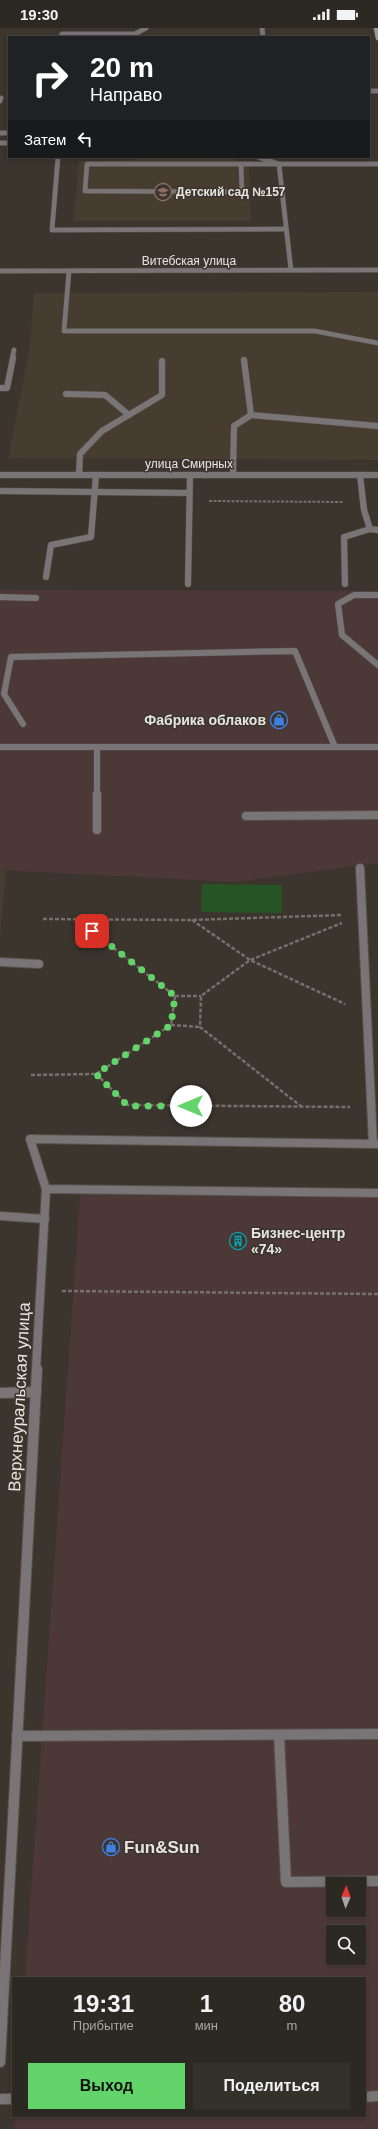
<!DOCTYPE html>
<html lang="ru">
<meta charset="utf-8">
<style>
body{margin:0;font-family:Helvetica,sans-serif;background:#34302a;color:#f1f3f6;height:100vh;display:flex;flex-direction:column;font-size:15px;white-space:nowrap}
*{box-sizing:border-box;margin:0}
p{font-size:13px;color:#a6a6a5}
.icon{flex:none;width:22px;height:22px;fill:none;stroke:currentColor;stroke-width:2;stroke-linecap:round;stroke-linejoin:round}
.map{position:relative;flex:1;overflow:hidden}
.panel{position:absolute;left:12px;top:1949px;width:354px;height:140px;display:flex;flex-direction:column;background:#2c2822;border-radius:0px;box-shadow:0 2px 6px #0003,0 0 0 1px #484440}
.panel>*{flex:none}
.guide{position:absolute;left:8px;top:8px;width:362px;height:122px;border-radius:0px;box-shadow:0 2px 6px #0003,0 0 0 1px #484440;background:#202124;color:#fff;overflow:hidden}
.needle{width:26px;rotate:2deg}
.fabs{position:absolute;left:326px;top:1849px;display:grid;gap:8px}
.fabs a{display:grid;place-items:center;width:40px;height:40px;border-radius:0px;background:#2c2822;box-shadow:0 2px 6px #0003,0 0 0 1px #484440;font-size:20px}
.pin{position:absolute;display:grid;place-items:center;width:34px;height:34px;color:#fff;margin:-17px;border-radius:8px;box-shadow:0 2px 6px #0006}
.me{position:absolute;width:44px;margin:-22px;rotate:270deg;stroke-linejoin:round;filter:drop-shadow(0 0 3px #0008)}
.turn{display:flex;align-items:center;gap:14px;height:84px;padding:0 16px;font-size:18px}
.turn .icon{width:52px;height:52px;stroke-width:2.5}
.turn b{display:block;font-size:28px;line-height:34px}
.then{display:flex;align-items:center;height:38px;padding:0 16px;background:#0003;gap:8px;font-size:15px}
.eta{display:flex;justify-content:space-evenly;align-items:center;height:68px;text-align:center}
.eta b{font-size:24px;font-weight:600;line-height:28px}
.cta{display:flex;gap:8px;margin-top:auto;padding:8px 16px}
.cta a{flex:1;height:46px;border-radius:0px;background:#62d469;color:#111;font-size:16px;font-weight:600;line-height:46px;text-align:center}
.cta a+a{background:#34302a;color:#f1f3f6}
.status{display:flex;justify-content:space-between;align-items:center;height:28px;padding:0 20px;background:#2c2822;direction:ltr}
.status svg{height:11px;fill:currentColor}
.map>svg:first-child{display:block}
.commercial{fill:#4c3837;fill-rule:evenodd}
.built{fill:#463c30}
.green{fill:#265525}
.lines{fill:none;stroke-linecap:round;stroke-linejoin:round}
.lane-far3-casing{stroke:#57514a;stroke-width:5.5}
.lane-far2-casing{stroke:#57514a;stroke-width:7}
.lane-far1-casing{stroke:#57514a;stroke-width:10}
.lane-casing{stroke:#57514a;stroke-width:12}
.street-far3-casing{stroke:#57514a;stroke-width:5.5}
.street-far2-casing{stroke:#57514a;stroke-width:7}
.street-far1-casing{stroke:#57514a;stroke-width:10}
.street-casing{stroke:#57514a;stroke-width:12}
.secondary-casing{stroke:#57514a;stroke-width:5.5}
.path-far1{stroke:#75706a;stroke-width:2;stroke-dasharray:3 1.5;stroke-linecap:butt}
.path{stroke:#75706a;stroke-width:2.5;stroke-dasharray:4 2;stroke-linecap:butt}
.lane-far3{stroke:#797475;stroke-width:4.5}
.lane-far2{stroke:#797475;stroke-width:6}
.lane-far1{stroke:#797475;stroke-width:8}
.lane{stroke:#797475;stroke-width:10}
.street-far3{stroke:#797475;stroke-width:4.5}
.street-far2{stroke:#797475;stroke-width:6}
.street-far1{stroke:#797475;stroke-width:8}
.street{stroke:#797475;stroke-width:10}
.secondary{stroke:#9e9698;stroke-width:4.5}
.route{stroke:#62d469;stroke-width:7;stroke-dasharray:0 12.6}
.labels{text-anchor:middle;stroke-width:3;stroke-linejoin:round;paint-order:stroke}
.far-poi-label{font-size:12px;font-weight:bold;fill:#e7e4df;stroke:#3b352e;text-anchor:start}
.far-street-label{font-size:12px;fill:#e7e4df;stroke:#3b352e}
.poi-label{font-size:14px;font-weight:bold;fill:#e7e4df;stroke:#3b352e;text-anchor:end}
.near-street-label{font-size:17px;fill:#e7e4df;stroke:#3b352e}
.near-poi-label{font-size:17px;font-weight:bold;fill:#e7e4df;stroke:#3b352e;text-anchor:start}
</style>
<div class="status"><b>19:30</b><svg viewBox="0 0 49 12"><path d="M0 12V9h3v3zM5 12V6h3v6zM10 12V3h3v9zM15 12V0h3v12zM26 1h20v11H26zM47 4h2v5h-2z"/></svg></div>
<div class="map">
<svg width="378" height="2101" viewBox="0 0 378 2101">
<rect width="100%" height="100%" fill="#3b352e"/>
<g class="commercial">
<path d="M0,562L378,563V835L235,854L0,842Z"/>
<path d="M81,1157L378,1162V2101H14L15,2088H365V1950H25ZM333,1856H359V1882H333ZM333,1904H359V1930H333Z"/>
</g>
<g class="built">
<path d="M136,129H234L235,133H249L251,193H73L79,133L136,132Z"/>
<path d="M378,264V432L8,430L30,318L34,265Z"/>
<path d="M0,842L6,843L0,912Z"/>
</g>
<path class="green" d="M202,856L282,857V885L201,884Z"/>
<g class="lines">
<g class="lane-far3-casing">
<g id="lane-far3">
<path d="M262,0L263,9"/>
<path d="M61,9L62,6H135"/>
<path d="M135,9V6L146,0"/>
<path d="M369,63H378"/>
<path d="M0,73L1,70"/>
<path d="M0,105H9"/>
<path d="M0,115H9"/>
<path d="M58,129L52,202L286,201"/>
<path d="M258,129L279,136L291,242"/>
<path d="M87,136H241L242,164L85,163Z"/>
<path d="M241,136H378"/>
<path d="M69,243L64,303H315L378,315"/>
<path d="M12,331L14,322"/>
</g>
</g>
<g class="lane-far2-casing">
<g id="lane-far2">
<path d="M244,332L251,387L378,398"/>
<path d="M0,360H7L13,330"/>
<path d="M66,366L105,367L129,387"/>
<path d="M79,447L80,426L102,403L162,367V333"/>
<path d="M233,447L234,398L251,387"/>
<path d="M360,447L364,482L370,501"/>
<path d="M0,463L189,465"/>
<path d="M46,549L51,517L91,509L96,447"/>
<path d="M188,556L190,447"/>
<path d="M345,556L344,509L370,501L378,502"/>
<path d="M378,567H354L338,576L342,607L378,637"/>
<path d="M0,569L36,570"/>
<path d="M23,696L4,666L11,629L295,623L335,719"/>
<path d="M0,719H378"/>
<path d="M97,720V767"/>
</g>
</g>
<g class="lane-far1-casing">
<g id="lane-far1">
<path d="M97,766V802"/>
<path d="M246,788L378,787"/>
<path d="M360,840L373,1116"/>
<path d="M0,934L39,936"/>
<path d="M378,1116L30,1111L46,1161L378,1165"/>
<path d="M0,1188L45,1191"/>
</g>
</g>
<g class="lane-casing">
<g id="lane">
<path d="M0,1365L36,1364"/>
<path d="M279,1707L286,1854L378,1853"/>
<path d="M17,1708L378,1706"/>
<path d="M365,2069L378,2068"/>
<path d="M0,2071H13"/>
</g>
</g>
<g class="street-far3-casing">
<path id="street-far3" d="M0,243L378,242"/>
</g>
<g class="street-far2-casing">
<path id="street-far2" d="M0,447H378"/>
</g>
<g class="street-far1-casing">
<path id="street-far1" d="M36,1342L46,1161"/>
</g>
<g class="street-casing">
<path id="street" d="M0,2034L37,1341"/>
</g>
<g class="secondary-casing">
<path id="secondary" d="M376,0L378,10"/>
</g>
<path class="path-far1" d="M209,473L344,474"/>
<g class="path">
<path d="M43,891L191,892L342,887"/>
<path d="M192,892L250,932L345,976"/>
<path d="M175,968H201"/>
<path d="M171,997L200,999"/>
<path d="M96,1046L128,1077L350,1079"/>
<path d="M31,1047L96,1046L171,997L175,968L92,903V890"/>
<path d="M302,1079L200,999L201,968L250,932L342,895"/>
<path d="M62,1263L378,1266"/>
</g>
<use href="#lane-far3" class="lane-far3"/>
<use href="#lane-far2" class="lane-far2"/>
<use href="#lane-far1" class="lane-far1"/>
<use href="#lane" class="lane"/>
<use href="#street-far3" class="street-far3"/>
<use href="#street-far2" class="street-far2"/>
<use href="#street-far1" class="street-far1"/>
<use href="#street" class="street"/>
<use href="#secondary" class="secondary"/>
</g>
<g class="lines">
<path class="route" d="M92,903L175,968L171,997L96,1046L128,1078H191"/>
</g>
<defs>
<g id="school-ring" transform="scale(0.9)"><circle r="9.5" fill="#3b352e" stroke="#8d6e63" stroke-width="1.5"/><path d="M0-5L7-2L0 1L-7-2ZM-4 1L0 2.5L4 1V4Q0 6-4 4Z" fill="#8d6e63"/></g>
<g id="shop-ring" transform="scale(0.9)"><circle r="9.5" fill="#3b352e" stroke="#3f7fe0" stroke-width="1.5"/><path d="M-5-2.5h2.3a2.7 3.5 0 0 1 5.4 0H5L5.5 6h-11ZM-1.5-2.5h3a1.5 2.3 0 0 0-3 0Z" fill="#3f7fe0"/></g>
<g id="building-ring" transform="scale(0.9)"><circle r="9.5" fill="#3b352e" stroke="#0f9aa8" stroke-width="1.5"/><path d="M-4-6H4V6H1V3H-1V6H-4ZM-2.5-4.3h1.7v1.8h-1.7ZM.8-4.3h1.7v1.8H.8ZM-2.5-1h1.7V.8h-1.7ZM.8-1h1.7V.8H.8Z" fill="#0f9aa8"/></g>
</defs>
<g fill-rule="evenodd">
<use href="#school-ring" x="163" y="164"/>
<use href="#shop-ring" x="279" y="692"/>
<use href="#building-ring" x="238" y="1213"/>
<use href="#shop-ring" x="111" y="1819"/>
</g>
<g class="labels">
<g class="far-poi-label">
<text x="176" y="168">Детский сад №157</text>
</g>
<g class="far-street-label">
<text x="189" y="237">Витебская улица</text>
<text x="189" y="440">улица Смирных</text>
</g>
<g class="poi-label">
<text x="266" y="697">Фабрика облаков</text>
<text x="251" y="1210" text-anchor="start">Бизнес-центр<tspan x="251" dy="16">«74»</tspan></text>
</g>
<g class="near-street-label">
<text transform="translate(19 1369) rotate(-87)" y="6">Верхнеуральская улица</text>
</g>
<g class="near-poi-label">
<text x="124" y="1825">Fun&amp;Sun</text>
</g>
</g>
</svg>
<div class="fabs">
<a><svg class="needle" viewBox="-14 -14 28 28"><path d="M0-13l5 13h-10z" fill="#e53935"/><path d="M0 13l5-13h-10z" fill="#a6a6a5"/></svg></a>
<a><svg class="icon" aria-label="search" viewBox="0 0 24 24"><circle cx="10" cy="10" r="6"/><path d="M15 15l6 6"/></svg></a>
</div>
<div class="pin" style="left:92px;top:903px;background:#d93025"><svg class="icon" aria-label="arrive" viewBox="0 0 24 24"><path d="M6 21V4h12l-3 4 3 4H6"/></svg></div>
<svg class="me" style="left:191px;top:1078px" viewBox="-20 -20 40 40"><circle r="19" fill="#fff"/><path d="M0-13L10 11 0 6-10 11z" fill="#62d469"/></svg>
<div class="guide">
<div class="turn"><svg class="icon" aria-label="right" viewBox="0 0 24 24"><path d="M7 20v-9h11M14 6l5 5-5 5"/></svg><div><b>20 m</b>Направо</div></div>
<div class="then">Затем<svg class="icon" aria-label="left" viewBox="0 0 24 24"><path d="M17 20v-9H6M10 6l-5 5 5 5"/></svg></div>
</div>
<section class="panel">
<div class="eta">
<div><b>19:31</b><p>Прибытие</p></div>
<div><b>1</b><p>мин</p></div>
<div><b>80</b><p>m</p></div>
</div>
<div class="cta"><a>Выход</a><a>Поделиться</a></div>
</section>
</div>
